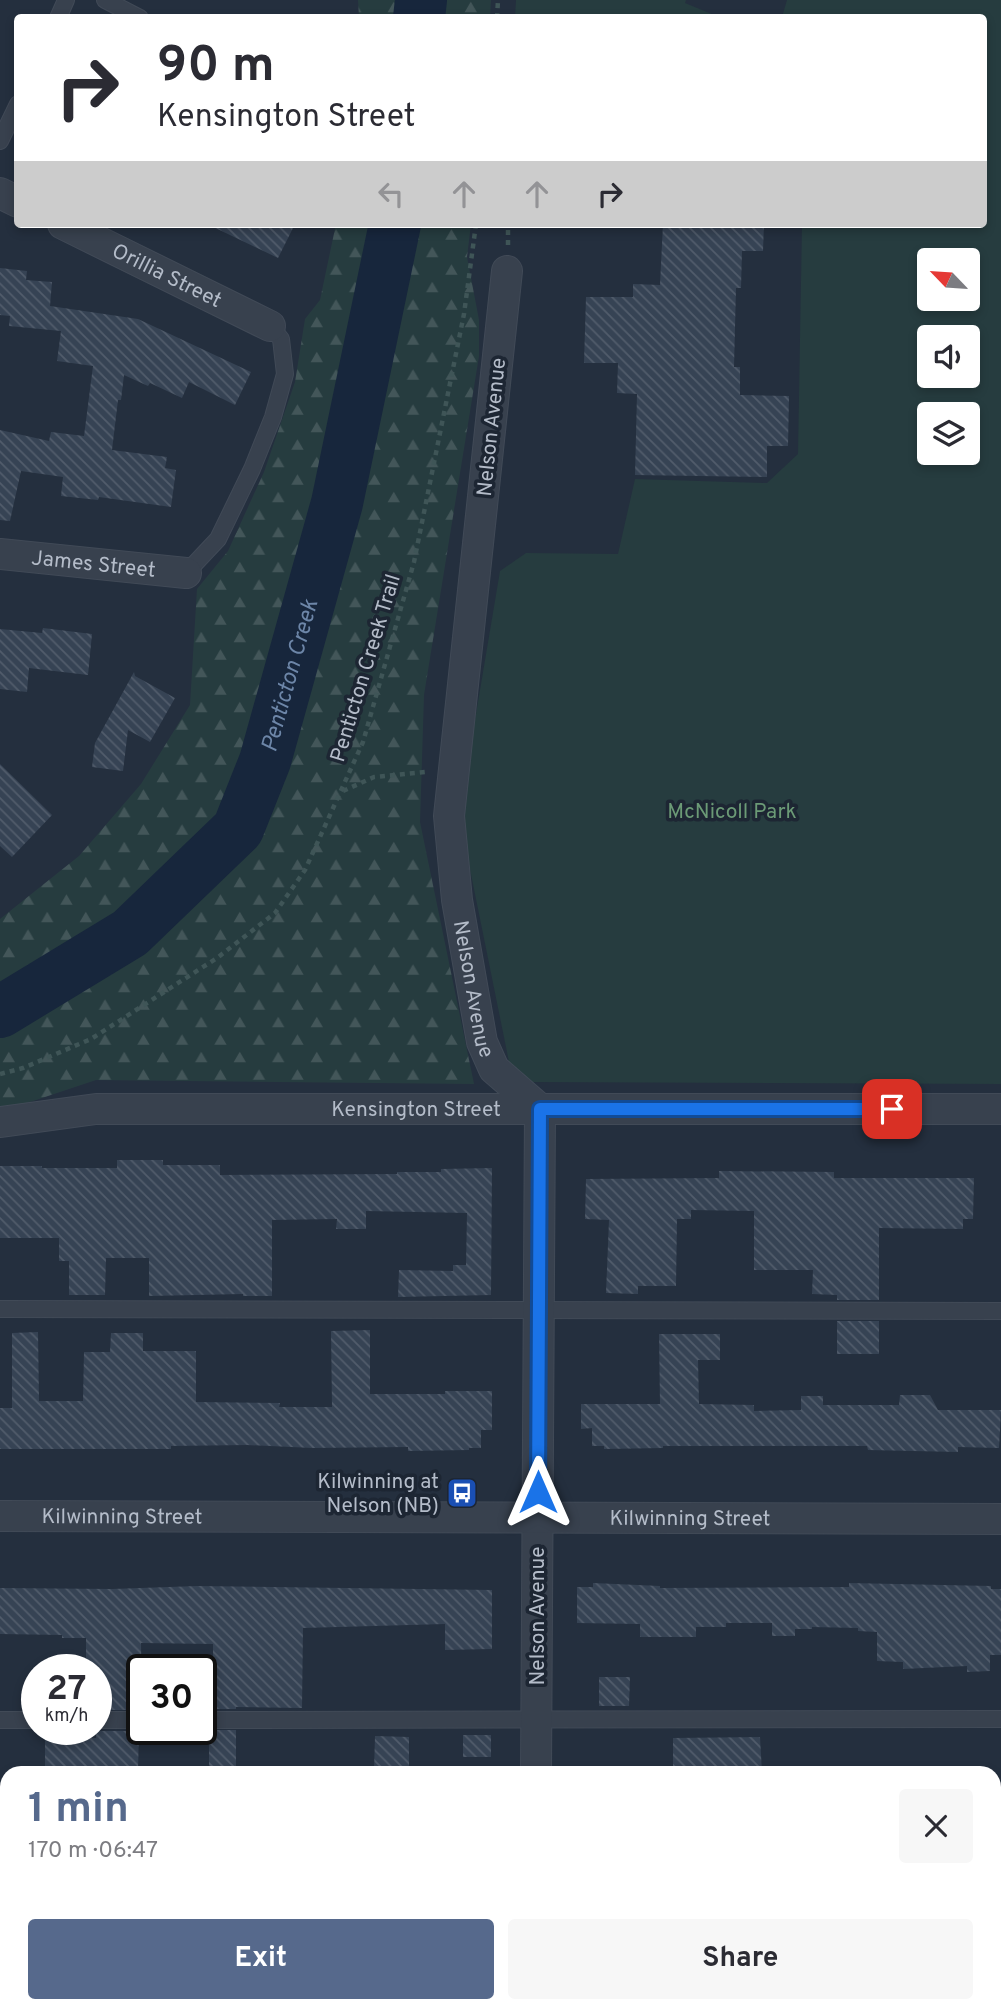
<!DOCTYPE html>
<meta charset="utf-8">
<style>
body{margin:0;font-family:Overpass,sans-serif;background:#f7f7f7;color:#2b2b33;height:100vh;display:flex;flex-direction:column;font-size:26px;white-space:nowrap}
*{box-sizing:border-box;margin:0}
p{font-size:23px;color:#7c7c81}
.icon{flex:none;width:38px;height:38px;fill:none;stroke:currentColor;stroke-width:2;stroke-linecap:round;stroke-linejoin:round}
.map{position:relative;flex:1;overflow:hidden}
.sheet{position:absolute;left:0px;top:1766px;width:1001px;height:247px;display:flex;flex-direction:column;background:#fff;border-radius:21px 21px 0 0;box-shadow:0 4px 10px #0003}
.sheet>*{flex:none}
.top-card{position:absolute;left:14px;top:14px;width:973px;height:214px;border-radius:7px;box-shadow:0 4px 10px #0003;background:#fff;color:#2b2b33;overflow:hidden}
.needle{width:46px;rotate:295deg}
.fabs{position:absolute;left:917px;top:248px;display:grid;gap:14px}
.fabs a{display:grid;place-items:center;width:63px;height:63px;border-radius:7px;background:#fff;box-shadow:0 4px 10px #0003;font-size:35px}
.speed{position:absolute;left:21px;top:1654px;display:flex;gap:14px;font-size:35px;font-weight:700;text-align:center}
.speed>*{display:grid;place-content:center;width:91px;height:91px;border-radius:50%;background:#fff;box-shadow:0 4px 10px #0003;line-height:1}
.speed small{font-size:18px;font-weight:400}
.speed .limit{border:4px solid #111;border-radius:10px;background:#fff;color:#111}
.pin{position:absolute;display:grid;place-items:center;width:60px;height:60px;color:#fff;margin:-30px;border-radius:14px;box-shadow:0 4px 10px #0006}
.me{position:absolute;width:77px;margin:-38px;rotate:0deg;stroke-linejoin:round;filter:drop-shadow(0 0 5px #0008)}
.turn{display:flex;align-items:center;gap:24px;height:147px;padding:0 28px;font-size:32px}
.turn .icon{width:91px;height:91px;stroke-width:2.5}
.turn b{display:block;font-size:49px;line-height:60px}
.lanes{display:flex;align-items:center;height:66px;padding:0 28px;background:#0003;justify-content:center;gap:35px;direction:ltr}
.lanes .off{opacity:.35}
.round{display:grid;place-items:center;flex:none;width:74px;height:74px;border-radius:7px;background:#f7f7f7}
.headline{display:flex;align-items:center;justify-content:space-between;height:119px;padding:0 28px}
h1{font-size:42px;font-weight:700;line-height:52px;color:#56698c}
.primary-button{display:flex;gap:14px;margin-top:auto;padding:14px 28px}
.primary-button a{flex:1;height:80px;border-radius:7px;background:#56698c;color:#fff;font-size:28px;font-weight:700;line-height:80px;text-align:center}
.primary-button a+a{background:#f7f7f7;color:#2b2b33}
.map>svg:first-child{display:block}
.green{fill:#263c3f;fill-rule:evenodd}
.forest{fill:url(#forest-firs)}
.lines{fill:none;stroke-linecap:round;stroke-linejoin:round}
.river{stroke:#17263c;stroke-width:52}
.building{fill:url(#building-back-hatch)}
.service-casing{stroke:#414a57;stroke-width:18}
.minor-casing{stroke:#414a57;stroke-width:32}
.path{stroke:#3f5557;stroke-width:4.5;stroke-dasharray:5 5;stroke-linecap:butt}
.service{stroke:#38414e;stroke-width:16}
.minor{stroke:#38414e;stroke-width:30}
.route-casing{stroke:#114b97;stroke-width:18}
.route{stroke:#1a73e8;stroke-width:12}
.labels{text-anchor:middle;stroke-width:7;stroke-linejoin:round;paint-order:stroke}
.street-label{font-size:21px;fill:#b4bcc9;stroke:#1d2633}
.park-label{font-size:21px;fill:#6b9a76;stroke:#1d2633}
.poi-label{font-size:21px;fill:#b4bcc9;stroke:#1d2633;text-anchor:end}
.water-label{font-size:23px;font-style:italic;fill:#6d86a8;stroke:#1d2633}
</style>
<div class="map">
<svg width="1001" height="2012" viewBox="0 0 1001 2012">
<defs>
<pattern id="forest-firs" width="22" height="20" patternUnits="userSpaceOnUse" patternTransform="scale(1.75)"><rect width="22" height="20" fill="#263c3f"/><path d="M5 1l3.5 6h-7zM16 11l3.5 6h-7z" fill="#435659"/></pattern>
<pattern id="building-back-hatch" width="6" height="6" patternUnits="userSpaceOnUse" patternTransform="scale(1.75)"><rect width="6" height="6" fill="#364354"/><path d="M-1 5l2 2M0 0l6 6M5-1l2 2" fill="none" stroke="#515c6b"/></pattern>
</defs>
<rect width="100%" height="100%" fill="#242f3e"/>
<g class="green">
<path d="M516,0H686L685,3L719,17H515Z"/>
<path d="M787,0H1001V1084L525,1082L509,1062L459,815L500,571L526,553L618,554L635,479L767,483L798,454L802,224H984V18L782,17ZM929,261H968V299H929ZM929,338H968V376H929ZM929,415H968V453H929Z"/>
</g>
<g class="forest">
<path d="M358,0H491L490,17H359Z"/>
<path d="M336,224H471L467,257L479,320V356L424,695L420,822L474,1084L96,1080L0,1112V919L79,856L141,784L190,705L197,589L228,551L264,472L295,382L305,319L320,300Z"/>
</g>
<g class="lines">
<g class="river">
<path d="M419,18L421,0"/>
<path id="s1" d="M0,1012L130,933L238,829L265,761L337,503L395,224"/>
</g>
</g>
<g class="building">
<path d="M207,224H295L278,258Z"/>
<path d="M663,224H764L763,251H742L741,288H736L734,367H740V395L789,396L788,446H767V477L635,475L637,394L617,393L618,363H584L586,297H633V284L660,285Z"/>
<path d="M0,268L27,271L26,280L52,282L50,306L138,319L251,372L235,405L189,382L182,398L150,383L148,386L124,375L121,400H118L112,450L167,457L165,468L176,470L171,507L99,497L98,500L61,496L63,477L21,471L10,521L0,520V430L49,441L51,432L84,436L93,366L57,361L61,331L9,326L10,316L0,315Z"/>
<path d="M43,628L92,634L88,675L29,668L27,692L0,689V629L42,633Z"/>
<path d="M134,672L135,676L175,698L150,742L128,730L123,771L92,767L95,743Z"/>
<path d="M0,764L52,815L12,857L0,846Z"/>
<path d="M117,1160H163V1165H220V1175L397,1174V1172H441V1169L492,1168L491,1295L398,1297L399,1270L453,1271V1265H466L467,1213L366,1211V1229H336L337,1219L272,1220V1296H243V1294L149,1296V1258H106L105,1295H69V1261H59V1238H0V1166H42V1168H117Z"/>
<path d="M719,1171L834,1172V1178H974L973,1219H963V1229L879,1228V1300H837V1295L812,1294L813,1270H754V1211L691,1210V1219H677L676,1286H638V1294L606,1293L609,1220L585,1219L586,1179L719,1178Z"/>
<rect x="837" y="1321" width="42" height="33"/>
<path d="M370,1330V1394H445V1391H492V1430H481V1448H469V1450L408,1451V1447L312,1448L247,1445L171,1446V1449H0V1408H12V1333L38,1332L39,1401H83L84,1352H110L111,1333H143V1351H196V1402L280,1403L279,1407H332L331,1331Z"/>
<path d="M659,1334H720V1360H698L699,1404L754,1405V1411L801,1410V1396H823V1405H899L900,1395H930L938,1410H1001L999,1448L958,1447V1452L868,1450L867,1446H663V1448L604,1449V1446H592V1428L581,1429V1404H660Z"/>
<path d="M593,1583L660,1586V1588L849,1587V1583L991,1586V1589H1001V1655H990V1671L967,1672V1666L903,1669V1662L877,1661V1632L858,1631V1628L812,1627V1629H795V1636H772V1623H726V1627H696V1637H640V1624L577,1623V1587H593Z"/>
<path d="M197,1586L492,1590V1649L445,1650V1624L303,1628L302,1708L236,1707V1709H213V1644L141,1643L142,1704H139V1710H96V1670H86V1638H62V1635L0,1634V1588L112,1589Z"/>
<path d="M599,1677H630L629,1706H599Z"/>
<path d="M213,1730H236V1773H209V1741H213Z"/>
<path d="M96,1731H139L138,1771L86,1770V1773H45V1737L96,1738Z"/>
<rect x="463" y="1735" width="28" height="22"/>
<path d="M375,1736L409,1737V1771H374Z"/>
<path d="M760,1737L762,1773L673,1771V1738Z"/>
</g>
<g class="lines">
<g class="service-casing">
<g id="service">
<path d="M105,0L140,18"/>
<path d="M58,18L66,0"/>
<path d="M0,141L18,104"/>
<path d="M186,573L218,539L252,469L273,417L285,374L281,339L270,326"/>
<path d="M0,1309L1001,1311"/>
<path d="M0,1720H37"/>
<path d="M96,1720H142"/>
<path d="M201,1720L1001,1719"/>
</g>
</g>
<g class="minor-casing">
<g id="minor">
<path d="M0,193L18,202"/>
<path id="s2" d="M63,224L270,326"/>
<path id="s3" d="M507,271L449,816L457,900L482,1042L494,1069L540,1109L536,1773"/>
<path id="s4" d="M0,554L186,573"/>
<path id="s5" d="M1,1122L96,1109H1001"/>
<path id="s6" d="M0,1516L1001,1519"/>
<path d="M994,1926H1001"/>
<path d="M0,1928H7"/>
<path d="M535,2012V2006"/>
</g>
</g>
<g class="path">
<path d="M497,18L498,0"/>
<path d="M508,245V224"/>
<path d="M343,791L374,777L425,772"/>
<path d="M0,1074L23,1068L91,1039L217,958L275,913L305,870L363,742L414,562L464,314L476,224"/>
</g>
<use href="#service" class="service"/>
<use href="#minor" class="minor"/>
</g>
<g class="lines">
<g class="route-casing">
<path id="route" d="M538,1492L540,1109H892"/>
</g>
<use href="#route" class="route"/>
</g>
<defs>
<g id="bus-square" transform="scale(1.575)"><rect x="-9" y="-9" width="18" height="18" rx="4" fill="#1a4fb4" stroke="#1d2633"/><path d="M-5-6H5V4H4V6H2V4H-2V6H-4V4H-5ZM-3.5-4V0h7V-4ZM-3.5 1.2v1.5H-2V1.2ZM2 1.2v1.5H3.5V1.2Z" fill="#fff"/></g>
</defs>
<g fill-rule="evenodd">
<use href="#bus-square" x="462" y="1493"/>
</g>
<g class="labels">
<g class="street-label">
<text dy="7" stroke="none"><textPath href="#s2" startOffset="116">Orillia Street</textPath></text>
<text transform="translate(491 427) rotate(-84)" y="7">Nelson Avenue</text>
<text dy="7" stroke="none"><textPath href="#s4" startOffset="94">James Street</textPath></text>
<text transform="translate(365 668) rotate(-73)" y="7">Penticton Creek Trail</text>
<text dy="7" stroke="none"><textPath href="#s3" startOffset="723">Nelson Avenue</textPath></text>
<text dy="7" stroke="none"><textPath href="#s5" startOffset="416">Kensington Street</textPath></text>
<text dy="7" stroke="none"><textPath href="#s6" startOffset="122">Kilwinning Street</textPath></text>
<text dy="7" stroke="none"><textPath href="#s6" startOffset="690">Kilwinning Street</textPath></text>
<text transform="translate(537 1616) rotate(-90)" y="7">Nelson Avenue</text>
</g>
<g class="park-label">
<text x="732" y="818">McNicoll Park</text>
</g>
<g class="poi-label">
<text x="439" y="1488">Kilwinning at<tspan x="439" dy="24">Nelson (NB)</tspan></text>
</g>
<g class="water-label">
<text dy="8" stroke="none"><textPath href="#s1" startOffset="464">Penticton Creek</textPath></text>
</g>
</g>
</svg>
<div class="fabs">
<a><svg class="needle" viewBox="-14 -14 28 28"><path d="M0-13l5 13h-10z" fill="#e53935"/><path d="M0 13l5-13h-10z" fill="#7c7c81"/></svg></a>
<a><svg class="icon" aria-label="sound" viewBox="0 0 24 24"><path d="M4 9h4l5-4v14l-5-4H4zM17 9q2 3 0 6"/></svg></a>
<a><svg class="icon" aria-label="layers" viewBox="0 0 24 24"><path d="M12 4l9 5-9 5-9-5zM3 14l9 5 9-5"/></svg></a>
</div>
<div class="speed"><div>27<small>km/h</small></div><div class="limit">30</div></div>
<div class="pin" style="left:892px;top:1109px;background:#d93025"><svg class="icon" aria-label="arrive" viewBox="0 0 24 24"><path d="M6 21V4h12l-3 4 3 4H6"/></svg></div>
<svg class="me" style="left:538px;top:1492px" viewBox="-20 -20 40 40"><path d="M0-17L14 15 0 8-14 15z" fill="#1a73e8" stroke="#fff" stroke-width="4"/></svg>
<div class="top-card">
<div class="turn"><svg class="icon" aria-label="right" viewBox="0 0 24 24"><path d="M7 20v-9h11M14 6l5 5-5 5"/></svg><div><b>90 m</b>Kensington Street</div></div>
<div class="lanes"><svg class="icon off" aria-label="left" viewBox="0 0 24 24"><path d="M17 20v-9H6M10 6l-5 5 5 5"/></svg><svg class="icon off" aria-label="ahead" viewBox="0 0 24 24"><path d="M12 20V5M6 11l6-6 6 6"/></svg><svg class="icon off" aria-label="ahead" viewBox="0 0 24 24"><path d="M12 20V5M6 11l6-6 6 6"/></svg><svg class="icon" aria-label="right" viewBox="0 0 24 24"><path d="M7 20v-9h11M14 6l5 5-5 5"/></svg></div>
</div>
<section class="sheet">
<div class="headline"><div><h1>1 min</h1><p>170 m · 06:47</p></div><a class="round"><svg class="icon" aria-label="close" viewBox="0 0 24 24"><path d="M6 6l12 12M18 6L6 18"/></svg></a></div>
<div class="primary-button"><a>Exit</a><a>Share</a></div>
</section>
</div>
